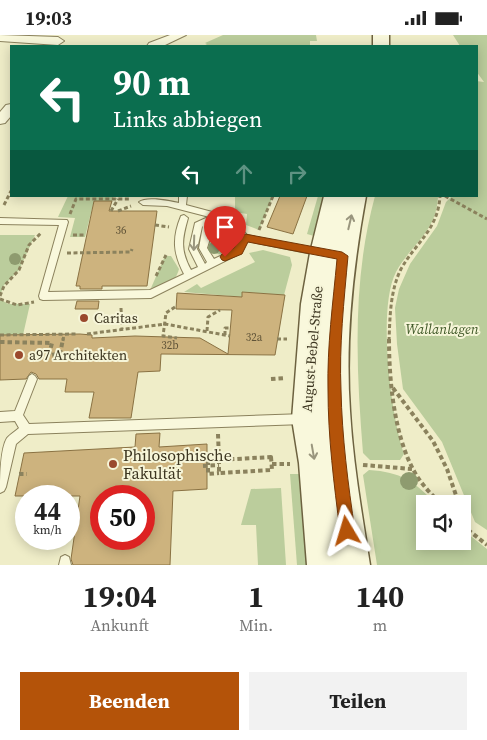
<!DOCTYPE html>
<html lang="de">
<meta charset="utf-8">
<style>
body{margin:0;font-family:"Source Serif 4",serif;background:#f2f2f2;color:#222;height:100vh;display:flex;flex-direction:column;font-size:19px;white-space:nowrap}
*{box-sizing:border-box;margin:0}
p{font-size:16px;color:#767676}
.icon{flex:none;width:28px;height:28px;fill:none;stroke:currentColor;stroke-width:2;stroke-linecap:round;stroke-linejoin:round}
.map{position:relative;height:530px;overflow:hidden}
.panel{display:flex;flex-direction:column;background:#fff;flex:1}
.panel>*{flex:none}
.banner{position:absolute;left:10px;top:10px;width:468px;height:152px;border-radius:0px;box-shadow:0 2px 12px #0003;background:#0b6e4f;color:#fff;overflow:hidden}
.buttons{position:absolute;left:416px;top:460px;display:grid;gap:10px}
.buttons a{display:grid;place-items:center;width:55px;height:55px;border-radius:0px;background:#fff;box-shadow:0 2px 12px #0003;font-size:25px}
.speed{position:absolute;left:15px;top:450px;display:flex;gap:10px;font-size:25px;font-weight:700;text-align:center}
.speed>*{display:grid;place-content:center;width:65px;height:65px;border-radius:50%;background:#fff;box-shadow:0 2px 12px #0003;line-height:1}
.speed small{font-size:12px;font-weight:400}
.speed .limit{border:8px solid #d22;background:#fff;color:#111}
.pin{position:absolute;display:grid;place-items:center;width:42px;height:42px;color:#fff;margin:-51px -21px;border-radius:50% 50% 50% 0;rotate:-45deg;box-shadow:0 0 5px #0007}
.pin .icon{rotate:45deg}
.me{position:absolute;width:55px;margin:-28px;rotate:353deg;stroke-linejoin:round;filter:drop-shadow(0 0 4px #0008)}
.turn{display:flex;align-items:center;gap:18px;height:105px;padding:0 20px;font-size:22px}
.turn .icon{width:65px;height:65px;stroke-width:2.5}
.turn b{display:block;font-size:35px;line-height:42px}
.lanes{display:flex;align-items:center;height:48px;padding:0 20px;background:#0003;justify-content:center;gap:25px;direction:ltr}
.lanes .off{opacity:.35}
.eta{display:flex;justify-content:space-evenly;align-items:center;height:85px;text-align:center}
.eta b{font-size:30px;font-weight:700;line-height:35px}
.cta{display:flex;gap:10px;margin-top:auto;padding:10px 20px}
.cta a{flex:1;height:58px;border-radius:0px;background:#b45309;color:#fff;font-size:20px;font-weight:700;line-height:58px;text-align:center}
.cta a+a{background:#f2f2f2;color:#222}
.status{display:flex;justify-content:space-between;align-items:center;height:35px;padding:0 25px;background:#fff;direction:ltr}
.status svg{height:14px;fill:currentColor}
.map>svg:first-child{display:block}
.green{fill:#bbcd9c}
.building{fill:#cdb37e;stroke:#8a7243;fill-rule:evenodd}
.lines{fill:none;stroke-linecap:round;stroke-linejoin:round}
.lane-casing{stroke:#8b825d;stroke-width:2}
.street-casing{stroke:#8b825d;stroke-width:2}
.secondary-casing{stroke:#6d6240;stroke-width:3}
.path-far1{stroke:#8b825d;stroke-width:3;stroke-dasharray:4 2.5;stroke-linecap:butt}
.path{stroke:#8b825d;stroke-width:4;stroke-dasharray:4.5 3;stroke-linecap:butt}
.lane{fill:#f9f8dc;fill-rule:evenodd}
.street{fill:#f9f8dc;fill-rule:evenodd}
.secondary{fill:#f9f8dc;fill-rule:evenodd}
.tree{fill:#8e9b6f}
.oneway{stroke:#9a967e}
.route{fill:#b45309;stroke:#753606}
.poi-dot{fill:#9a492d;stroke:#f6f5d8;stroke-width:2}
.labels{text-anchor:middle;stroke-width:4;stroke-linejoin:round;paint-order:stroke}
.number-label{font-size:11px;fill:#605438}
.poi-label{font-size:14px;fill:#3c3520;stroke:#f6f5d8;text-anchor:start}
.park-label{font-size:14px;font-style:italic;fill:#3f5827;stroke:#f6f5d8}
.street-label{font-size:14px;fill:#3c3520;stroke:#f6f5d8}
.near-poi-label{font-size:16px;fill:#3c3520;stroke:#f6f5d8;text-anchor:start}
</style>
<div class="status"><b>19:03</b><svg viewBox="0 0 49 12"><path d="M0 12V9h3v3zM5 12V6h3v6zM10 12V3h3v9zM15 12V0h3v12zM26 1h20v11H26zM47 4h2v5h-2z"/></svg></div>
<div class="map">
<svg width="487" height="530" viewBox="0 0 487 530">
<rect width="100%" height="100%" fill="#efedc8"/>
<g class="green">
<path d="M223,0H320H316L317,6H310V10H343V11H204L207,9L205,8Z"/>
<path d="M453,0H487V495L475,487L442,407L403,354L397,309L395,273L399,254L410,229L437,191L446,167L452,161H476V46L484,47L476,36V11H460Z"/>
<path d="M68,161H114L112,166H94L85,202H70L75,183L58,182Z"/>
<path d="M235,161H273L259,195L246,190L247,179L235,177Z"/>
<path d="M318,161H325L314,201L307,199Z"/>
<path d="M375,161L438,162C436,198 411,209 396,237C377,273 391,381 404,419L400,425H370L363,418C356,332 352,245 375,161Z"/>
<path d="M213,188C224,191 230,196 235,205L234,212L224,220L212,218L208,213Z"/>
<path d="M0,200H35L19,235L4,250L0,261Z"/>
<path d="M263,215L290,222L292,230L284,260L242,257V262L184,257L197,249L201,253L255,227L249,218Z"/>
<path d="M165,221H171L179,234C175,249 165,251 151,253Z"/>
<path d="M0,264L8,269H30L23,300H0Z"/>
<path d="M369,435C401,437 414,446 436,469H425V506H462L463,495L487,514V530H377L363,440Z"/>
<path d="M290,439H299L307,530H297Z"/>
<path d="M281,453L286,530H258L256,490H241L251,454Z"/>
</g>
<g class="building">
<path d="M280,161H307L293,199L267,192Z"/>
<path d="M94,166H112L109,176H157L147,251H102V254H80V251H76Z"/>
<path d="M242,257L285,260L275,320L161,319L160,336L138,337L131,383H89L94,357H65L67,344H39L36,339L31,337L26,344L0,345V300L80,299L92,300V303L135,301L200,303L228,319L232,275L176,274L177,258L242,262Z"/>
<path d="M77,266H99L98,274H75Z"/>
<path d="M160,398L159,412L207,409V454L173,456L170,530H73L71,524L80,461H15L24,418L135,412L136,399ZM131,458V461H144V504H101V460Z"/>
</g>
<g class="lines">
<g class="lane-casing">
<g id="lane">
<path d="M179,161H187L186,170L231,182L247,200L322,215L326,218L322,221L247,206L241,218L151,263L43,265L40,264L39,261L59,190L0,189V183L67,185L68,187L48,257L150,255L184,239C173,218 172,203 181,181L184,180L188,183C182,204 180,215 191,235L198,232L189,214L195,188L206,183C216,190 210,203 207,213L214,224L235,214L241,204L225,186L167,171L143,170L139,167C147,161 169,166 179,168ZM203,191L199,213L207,227L205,229L197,214L202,192Z"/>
<path d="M32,339L35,341L37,344L23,380L29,389L304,379L308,380L309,384L308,388L304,389L28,399L16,409L6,452L4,456L0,458C0,444 0,414 7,403C10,399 16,396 19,393L15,386L0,387V377L15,376L29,341Z"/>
<path d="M65,520L69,522L71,530H59L61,522Z"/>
</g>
</g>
<g class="street-casing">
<g id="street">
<path d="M0,0L58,2L64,6L58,10L0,6Z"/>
<path d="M170,0H186L163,11H147L149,8Z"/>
<path d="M11,69V81L5,88L0,89V77L6,70Z"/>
</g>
</g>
<g class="secondary-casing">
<g id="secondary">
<rect x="373" y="0" width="16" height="11"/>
<path d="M324,161H366C353,232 345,304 350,376C353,428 362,479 370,530H307L299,428L292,384L301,269L310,218Z"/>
</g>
</g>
<g class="path-far1">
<path d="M445,161L487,184"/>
<path d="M4,170L11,156"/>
<path d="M111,176L118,164"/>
<path d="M118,176L131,171"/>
<path d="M70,179L76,164H131"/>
<path d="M155,190L169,192"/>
<path d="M259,195L273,161"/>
<path d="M73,200H86"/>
<path d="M67,218L131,217L132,214"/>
<path d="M156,241L166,220"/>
<path d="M0,261L4,251L19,235L29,210L41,198"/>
<path d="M0,264L17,270L34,267"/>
<path d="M175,272L166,278L163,301L177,303"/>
<path d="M121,273L122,294"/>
<path d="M207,296L208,282L220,275"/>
<path d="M87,299L165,289L230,301"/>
<path d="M0,300L77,299"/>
<path d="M225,300V293H230"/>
<path d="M277,304H287"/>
<path d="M63,306L64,299"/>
<path d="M389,306C390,282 390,256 401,234C416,207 438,195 440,161"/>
</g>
<g class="path">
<path d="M389,304C389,345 394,400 414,436C421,449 431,459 441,469"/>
<path d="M0,307L52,308L49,320L60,319L63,304"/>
<path d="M271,344L285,343"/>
<path d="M393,353L433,406L447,434L459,469"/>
<path d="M218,399L219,425H208V439L219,438"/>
<path d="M271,422L272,435L219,438V425Z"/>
<path d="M272,429H290"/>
<path d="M363,430L412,434"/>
<path d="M203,431L219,430"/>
<path d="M19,439H27"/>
<path d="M462,480L467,494"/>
<path d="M462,490L487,510"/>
</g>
<use href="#lane" class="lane"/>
<use href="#street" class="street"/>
<use href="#secondary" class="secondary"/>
</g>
<g class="tree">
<circle cx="214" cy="213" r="6"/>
<circle cx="15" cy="224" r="6"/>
<circle cx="409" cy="446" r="9"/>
</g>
<defs><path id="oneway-shaft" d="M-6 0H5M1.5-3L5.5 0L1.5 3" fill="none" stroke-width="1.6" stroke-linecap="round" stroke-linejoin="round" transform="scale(1.25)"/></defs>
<g class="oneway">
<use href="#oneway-shaft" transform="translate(350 187) rotate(-77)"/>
<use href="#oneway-shaft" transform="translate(194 208) rotate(92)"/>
<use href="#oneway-shaft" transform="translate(313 417) rotate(80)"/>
</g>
<path class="route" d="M245,199L342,217L348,221C344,266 339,311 341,355C342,402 348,449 355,496L353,501L347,503L342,501L340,496C334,449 328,402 328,355C327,311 333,268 337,224L248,207L242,219L225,226L222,225L220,222L222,219L234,213L241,200Z"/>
<g class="poi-dot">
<circle cx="84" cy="283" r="5"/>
<circle cx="19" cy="320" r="5"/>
<circle cx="113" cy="429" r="5"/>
</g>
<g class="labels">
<g class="number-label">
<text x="121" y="199">36</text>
<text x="254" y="306">32a</text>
<text x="170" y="314">32b</text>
</g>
<g class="poi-label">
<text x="94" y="288">Caritas</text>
<text x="29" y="325">a97 Architekten</text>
</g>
<g class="park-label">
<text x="442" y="299">Wallanlagen</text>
</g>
<g class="street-label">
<text transform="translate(312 314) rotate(-85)" y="5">August-Bebel-Straße</text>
</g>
<g class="near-poi-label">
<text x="123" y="426">Philosophische<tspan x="123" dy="18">Fakultät</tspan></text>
</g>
</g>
</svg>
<div class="buttons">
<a><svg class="icon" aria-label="sound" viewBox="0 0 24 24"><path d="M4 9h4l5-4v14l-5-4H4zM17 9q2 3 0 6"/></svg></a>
</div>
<div class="speed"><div>44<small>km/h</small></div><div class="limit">50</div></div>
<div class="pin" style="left:225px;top:222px;background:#d93025"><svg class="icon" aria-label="arrive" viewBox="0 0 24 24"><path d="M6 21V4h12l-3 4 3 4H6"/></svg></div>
<svg class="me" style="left:347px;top:496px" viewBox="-20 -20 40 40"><path d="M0-17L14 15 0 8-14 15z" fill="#b45309" stroke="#fff" stroke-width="4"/></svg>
<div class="banner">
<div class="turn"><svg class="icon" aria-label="left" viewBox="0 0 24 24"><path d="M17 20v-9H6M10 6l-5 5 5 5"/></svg><div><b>90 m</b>Links abbiegen</div></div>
<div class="lanes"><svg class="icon" aria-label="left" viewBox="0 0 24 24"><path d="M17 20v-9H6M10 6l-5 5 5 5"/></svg><svg class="icon off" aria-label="ahead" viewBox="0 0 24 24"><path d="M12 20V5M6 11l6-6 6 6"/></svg><svg class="icon off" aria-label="right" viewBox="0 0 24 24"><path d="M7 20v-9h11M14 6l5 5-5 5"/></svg></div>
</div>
</div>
<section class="panel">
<div class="eta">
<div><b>19:04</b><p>Ankunft</p></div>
<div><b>1</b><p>Min.</p></div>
<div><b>140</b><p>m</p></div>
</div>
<div class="cta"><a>Beenden</a><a>Teilen</a></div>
</section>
